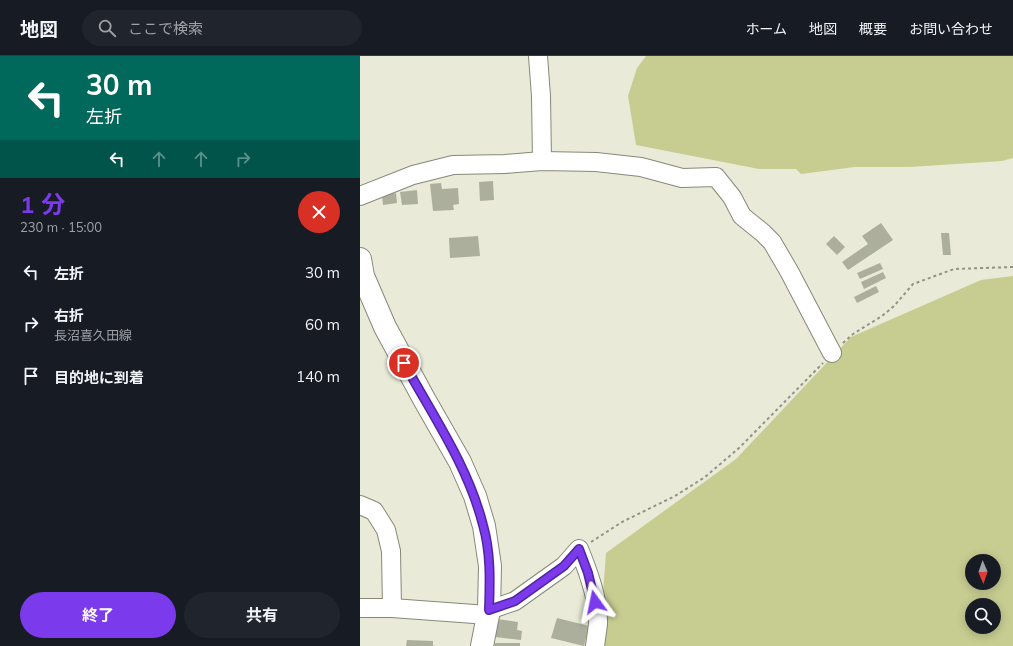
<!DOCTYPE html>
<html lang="ja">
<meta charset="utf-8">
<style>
body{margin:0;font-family:Mulish,"Noto Sans JP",sans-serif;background:#20242c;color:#f1f3f6;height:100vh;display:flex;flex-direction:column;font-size:15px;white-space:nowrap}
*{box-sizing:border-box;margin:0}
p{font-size:13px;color:#9ea1a6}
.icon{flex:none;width:22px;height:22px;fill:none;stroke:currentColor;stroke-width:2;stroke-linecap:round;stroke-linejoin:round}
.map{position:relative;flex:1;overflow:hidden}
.drawer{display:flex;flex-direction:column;background:#171b24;width:360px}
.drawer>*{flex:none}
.hud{background:#00695c;color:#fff;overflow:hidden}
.needle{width:26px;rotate:178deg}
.buttons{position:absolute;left:605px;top:498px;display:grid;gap:8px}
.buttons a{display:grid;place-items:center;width:36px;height:36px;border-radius:50%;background:#171b24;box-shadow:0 2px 10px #0003;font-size:20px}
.pin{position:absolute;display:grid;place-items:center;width:34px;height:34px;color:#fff;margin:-17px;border:2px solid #fff;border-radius:50%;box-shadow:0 1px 4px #0007}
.me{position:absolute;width:44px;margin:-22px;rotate:348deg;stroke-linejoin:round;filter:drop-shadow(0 0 3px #0008)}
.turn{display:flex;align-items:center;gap:14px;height:84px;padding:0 20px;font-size:18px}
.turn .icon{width:52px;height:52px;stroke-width:2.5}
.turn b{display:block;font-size:28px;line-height:34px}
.lanes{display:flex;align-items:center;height:38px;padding:0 20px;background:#0003;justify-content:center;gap:20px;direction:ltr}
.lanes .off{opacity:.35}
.round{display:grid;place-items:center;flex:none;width:42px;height:42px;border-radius:21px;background:#20242c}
.headline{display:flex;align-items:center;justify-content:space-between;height:68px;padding:0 20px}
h1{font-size:24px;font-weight:700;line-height:30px;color:#7c3aed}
.button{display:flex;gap:8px;margin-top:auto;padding:8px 20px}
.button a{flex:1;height:46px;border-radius:24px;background:#7c3aed;color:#fff;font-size:16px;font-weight:700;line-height:46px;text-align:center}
.button a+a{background:#20242c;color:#f1f3f6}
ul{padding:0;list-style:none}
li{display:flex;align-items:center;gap:12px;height:52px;padding:0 20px}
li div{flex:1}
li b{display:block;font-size:15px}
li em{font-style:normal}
header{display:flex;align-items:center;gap:24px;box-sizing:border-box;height:56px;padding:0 20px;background:#171b24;border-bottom:1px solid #363941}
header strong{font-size:19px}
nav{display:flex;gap:22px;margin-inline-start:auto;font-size:14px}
.search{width:280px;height:36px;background:#20242c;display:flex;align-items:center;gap:10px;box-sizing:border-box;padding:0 14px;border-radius:22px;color:#9ea1a6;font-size:15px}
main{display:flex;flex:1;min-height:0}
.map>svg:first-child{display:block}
.green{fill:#c7cc91;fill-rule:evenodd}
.building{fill:#adaf9d}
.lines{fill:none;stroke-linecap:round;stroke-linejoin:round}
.minor-casing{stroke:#878977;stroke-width:20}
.major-casing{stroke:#878977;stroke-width:24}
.path{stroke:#919385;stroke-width:2;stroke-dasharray:3 3;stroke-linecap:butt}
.minor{stroke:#fff;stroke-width:18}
.major{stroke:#fff;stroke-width:22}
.route-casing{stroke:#51269a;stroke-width:10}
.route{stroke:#7c3aed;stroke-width:7}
</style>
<header>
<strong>地図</strong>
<div class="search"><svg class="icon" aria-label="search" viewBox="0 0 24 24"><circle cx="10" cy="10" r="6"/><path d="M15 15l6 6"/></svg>ここで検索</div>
<nav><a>ホーム</a><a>地図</a><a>概要</a><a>お問い合わせ</a></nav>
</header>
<main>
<section class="drawer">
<div class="hud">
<div class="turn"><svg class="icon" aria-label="left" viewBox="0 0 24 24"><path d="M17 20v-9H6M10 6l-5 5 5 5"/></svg><div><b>30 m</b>左折</div></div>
<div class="lanes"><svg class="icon" aria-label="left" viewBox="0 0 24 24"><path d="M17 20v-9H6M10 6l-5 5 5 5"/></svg><svg class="icon off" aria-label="ahead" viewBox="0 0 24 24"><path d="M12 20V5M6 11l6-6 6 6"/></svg><svg class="icon off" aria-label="ahead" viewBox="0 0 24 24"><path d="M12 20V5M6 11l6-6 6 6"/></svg><svg class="icon off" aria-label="right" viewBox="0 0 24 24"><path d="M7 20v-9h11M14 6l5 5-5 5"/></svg></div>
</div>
<div class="headline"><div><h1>1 分</h1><p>230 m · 15:00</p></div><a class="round" style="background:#d93025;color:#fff"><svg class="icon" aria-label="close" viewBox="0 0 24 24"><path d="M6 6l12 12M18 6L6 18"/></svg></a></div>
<ul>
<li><svg class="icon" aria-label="left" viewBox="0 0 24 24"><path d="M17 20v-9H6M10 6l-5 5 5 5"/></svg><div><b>左折</b></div><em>30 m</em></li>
<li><svg class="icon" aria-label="right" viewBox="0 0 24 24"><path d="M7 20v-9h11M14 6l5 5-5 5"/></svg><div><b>右折</b><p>長沼喜久田線</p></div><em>60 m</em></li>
<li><svg class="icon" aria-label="arrive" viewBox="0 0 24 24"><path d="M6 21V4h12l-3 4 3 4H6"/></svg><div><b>目的地に到着</b></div><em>140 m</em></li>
</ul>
<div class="button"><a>終了</a><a>共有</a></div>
</section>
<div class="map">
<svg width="653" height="590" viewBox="0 0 653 590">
<rect width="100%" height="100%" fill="#e9ebd8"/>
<g class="green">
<path d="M286,0H653V102L642,105L550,111H495L441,118L436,113H399L276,89L268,40L277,12Z"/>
<path d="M653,220V590H239L246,497L376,403L491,281L621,224ZM612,505H634V527H612ZM612,549H634V571H612Z"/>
</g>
<g class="building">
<path d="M133,125L134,144L120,145L119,126Z"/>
<path d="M81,127L82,133L98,132L99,148L93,149L94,154L73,155L70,128Z"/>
<path d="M57,134L58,148L42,149L40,136Z"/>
<path d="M36,137L37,147L23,149L22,139Z"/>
<path d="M521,167L533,184L488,214L482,206L508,188L502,180Z"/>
<path d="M581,177H589L591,199H583Z"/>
<path d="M118,180L120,200L90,202L89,182Z"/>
<path d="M474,180L485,191L477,199L466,188Z"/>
<path d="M520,207L523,213L500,223L497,217Z"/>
<path d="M523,216L526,222L504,233L501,226Z"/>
<path d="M516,230L519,236L497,247L494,241Z"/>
<path d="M197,562L229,570L224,590L191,582Z"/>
<path d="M137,563L158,566L157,574L162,575L161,584L135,581Z"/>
<path d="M47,584L73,585V590H46Z"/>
<path d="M135,587H160V590H134Z"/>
</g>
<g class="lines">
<g class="minor-casing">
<g id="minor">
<path d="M178,0L181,40L182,105"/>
<path d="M0,140L53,119L93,109L145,108L182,105L236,106L281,111L322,122L356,121L372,141L382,160L403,177L412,186L429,215L472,297"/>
<path d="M0,449L14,455L26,474L31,495L32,552"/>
<path d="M0,552H32L128,559"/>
<path d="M129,554L155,545L204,510L219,493C228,515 239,544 238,568C237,576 236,583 235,590"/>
</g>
</g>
<g class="major-casing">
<path id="major" d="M0,203L3,220L25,271L64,343L100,406L115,440L124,470L130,510L129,554L122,590"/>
</g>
<g class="path">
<path d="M483,287L493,278L522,260L534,250L553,228L594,213L653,211"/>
<path d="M231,486L262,466L315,440L345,421L379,392L463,307"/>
</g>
<use href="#minor" class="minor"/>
<use href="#major" class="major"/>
</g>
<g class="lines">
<g class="route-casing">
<path id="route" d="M44,307C73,360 108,410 123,469C131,497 130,525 129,554L155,545L204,510L219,493L228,517L235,546"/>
</g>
<use href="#route" class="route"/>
</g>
</svg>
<div class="buttons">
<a><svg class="needle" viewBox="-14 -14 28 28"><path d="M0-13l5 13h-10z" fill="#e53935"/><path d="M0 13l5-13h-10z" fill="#9ea1a6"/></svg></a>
<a><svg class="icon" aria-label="search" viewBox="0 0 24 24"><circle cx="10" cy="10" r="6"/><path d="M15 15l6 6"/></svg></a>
</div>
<div class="pin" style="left:44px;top:307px;background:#d93025"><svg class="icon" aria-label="arrive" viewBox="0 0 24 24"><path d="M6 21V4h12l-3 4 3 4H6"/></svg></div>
<svg class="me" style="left:235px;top:546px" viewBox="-20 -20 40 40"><path d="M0-17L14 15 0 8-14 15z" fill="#7c3aed" stroke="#fff" stroke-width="4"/></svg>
</div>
</main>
